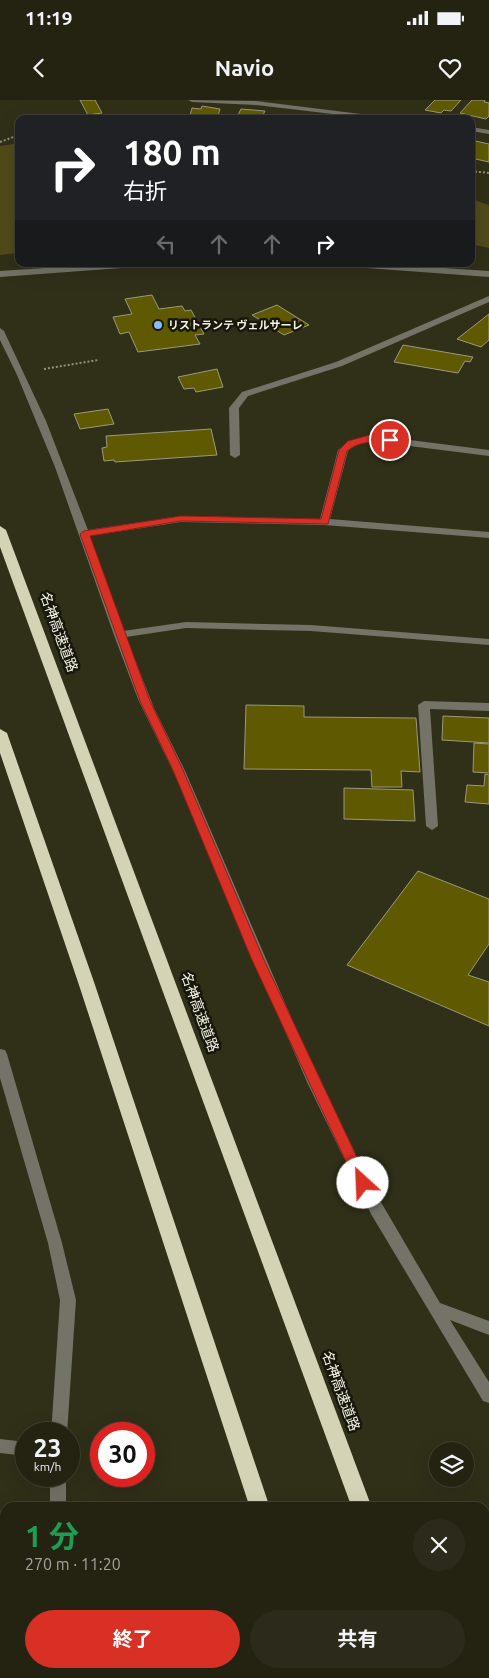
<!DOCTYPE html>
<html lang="ja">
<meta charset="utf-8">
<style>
body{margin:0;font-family:Ubuntu,"Noto Sans JP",sans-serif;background:#2c2b1b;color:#f1f3f6;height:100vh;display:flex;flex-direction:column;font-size:19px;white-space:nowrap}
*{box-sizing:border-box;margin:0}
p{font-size:16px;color:#a3a49f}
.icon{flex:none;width:28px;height:28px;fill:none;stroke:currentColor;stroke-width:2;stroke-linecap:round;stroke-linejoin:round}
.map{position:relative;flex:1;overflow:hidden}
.drawer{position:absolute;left:0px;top:1402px;width:490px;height:176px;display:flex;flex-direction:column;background:#242312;border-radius:15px 15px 0 0;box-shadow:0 5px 20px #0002,0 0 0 1px #414032}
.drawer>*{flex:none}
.top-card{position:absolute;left:15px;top:15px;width:460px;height:152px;border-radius:10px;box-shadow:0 5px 20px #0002,0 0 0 1px #414032;background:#202124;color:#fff;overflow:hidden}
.fabs{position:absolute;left:429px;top:1342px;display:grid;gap:10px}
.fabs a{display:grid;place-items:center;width:45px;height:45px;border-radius:50%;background:#242312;box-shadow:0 5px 20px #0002,0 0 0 1px #414032;font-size:25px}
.speed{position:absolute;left:15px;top:1322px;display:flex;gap:10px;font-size:25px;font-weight:700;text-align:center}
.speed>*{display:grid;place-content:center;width:65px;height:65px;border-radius:50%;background:#242312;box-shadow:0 5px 20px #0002,0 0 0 1px #414032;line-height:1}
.speed small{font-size:12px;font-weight:400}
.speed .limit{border:8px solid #d22;background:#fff;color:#111}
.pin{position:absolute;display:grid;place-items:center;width:42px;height:42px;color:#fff;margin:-21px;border:2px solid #fff;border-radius:50%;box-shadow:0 1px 5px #0007}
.me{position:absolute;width:55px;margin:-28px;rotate:335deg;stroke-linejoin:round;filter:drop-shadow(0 0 4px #0008)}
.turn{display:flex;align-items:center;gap:18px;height:105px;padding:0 25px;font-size:22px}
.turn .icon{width:65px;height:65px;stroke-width:2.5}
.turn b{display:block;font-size:35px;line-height:42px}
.lanes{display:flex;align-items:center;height:48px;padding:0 25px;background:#0003;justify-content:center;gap:25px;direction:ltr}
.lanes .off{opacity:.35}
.round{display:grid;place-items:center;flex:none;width:52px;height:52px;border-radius:26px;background:#2c2b1b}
.overview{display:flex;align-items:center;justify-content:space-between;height:85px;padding:0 25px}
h1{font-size:30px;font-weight:700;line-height:38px;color:#1e9e55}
.button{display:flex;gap:10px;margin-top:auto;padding:10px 25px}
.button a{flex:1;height:58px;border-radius:30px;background:#d93025;color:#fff;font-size:20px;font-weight:700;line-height:58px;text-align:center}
.button a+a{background:#2c2b1b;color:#f1f3f6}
.status{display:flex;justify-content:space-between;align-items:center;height:35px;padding:0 25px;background:#242312;direction:ltr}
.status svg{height:14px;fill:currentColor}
header{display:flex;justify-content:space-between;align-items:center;height:65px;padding:0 25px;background:#242312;font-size:22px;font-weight:700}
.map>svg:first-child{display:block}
.green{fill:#4f4b19}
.building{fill:#5f5a02;stroke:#9a997e}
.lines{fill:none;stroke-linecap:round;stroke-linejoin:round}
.minor-tunnel{stroke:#4d4d37;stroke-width:16;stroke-dasharray:16 8;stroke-linecap:butt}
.path{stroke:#93927f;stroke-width:2;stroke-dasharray:2 2;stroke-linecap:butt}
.service{fill:#737367;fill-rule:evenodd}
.minor{fill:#737367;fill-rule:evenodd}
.tertiary{fill:#737367;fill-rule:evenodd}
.motorway{fill:#d4d3b6;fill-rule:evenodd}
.route{fill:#d93025;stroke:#8d1f18}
.poi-dot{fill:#88bafc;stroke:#17170c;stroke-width:2}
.labels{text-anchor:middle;stroke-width:5;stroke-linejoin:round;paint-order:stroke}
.far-poi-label{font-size:11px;font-weight:bold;fill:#f4f4e5;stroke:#17170c;text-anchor:start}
.street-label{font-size:14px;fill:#f4f4e5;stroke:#17170c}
</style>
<div class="status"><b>11:19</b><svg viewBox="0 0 49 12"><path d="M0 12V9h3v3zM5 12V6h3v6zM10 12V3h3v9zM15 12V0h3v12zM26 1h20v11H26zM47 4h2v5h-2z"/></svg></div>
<header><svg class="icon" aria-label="back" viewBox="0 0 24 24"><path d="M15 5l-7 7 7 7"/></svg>Navio<svg class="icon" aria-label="heart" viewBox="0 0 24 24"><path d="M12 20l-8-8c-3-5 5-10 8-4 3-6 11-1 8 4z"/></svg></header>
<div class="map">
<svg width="489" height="1578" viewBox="0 0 489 1578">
<rect width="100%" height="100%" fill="#302f18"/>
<g class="green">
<path d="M19,43V153L0,155V46Z"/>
<path d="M471,99L489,105V148L471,144Z"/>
</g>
<g class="building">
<path d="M80,0H95L102,13L88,15Z"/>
<path d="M435,0H461L451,11L444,10L441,13L425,10Z"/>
<path d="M472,0H485L484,2L489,3V16L486,19L460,13Z"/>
<path d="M202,6L220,9L217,19H189L192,8L201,9Z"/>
<path d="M241,9L265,11L261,19H236Z"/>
<path d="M99,14L101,19H70V16Z"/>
<path d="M67,15V19H19Z"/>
<path d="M471,40L489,44V62L471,58Z"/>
<path d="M152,195L159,209L182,206L185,211L191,210L204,234L195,235L200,244L138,252L129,232L120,234L113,217L132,214L125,199Z"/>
<path d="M277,205L309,225L284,235L252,215Z"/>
<path d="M489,214V240L481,247L457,239Z"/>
<path d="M403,245L473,257L470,262L465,261L458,273L394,262Z"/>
<path d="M217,269L223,287L196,292L194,288L184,289L178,277Z"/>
<path d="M108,309L114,324L80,329L74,314Z"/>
<path d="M211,329L217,355L115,362L114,360L104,361L102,348L107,347L106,336Z"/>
<path d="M246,605L304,606V617L416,618L420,672L401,671L402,687H372L371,670L244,669Z"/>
<path d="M443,616L489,618V643L442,640Z"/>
<path d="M474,643L489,644V673L473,672Z"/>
<path d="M485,674L489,675V704L465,702L467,685L484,686Z"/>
<path d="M344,688L413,690L415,721L344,719Z"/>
<path d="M418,771L489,799V844L468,875L489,882V926L347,865Z"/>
</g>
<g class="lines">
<path class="minor-tunnel" d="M485,1480L489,1479"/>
<g class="path">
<path d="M0,42L19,35"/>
<path d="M471,71L489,73"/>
<path d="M44,269L98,260"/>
</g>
<path class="service" d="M0,1339L26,1342V1356L0,1353Z"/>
<g class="minor">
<path d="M188,0L256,1L401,19H375L256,5L192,2Z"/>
<path d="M471,27L489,30V34L471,31Z"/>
<path d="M489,196V202L342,266L248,296L239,308L240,355L235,358L230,355L229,308L242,292L336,262Z"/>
<path d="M0,228L4,231L46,321L88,430L181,416L320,419L338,350L349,341L370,335L489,350V356L370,341L355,345L348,351L330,419L489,432V438L324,425L181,422L90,436L123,531L186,522L311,525L489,539V545L311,531L186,528L126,537L154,608L186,673L297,931L368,1080L440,1203L489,1221V1235L450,1220L489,1282V1303L483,1301L371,1114L307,982L174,673L138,599L114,535L55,367L17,275L0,240Z"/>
<path d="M424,601L489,603V611L430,609L438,726L432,730L426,726L418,605Z"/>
<path d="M0,949L5,950L7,954L62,1143L76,1200L67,1334H51L60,1200L48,1143L0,978Z"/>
<rect x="50" y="1376" width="16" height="32"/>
<path d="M72,1574H90L91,1578H73Z"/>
<path d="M144,1574H173L171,1578H142Z"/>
</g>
<g class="tertiary">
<path d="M104,164H139L135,167L0,177V171Z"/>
<path d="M349,164H384L489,171V177L353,167Z"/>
</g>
<g class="motorway">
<path d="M0,426L6,430L372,1408H352L0,447Z"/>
<path d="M0,629L7,633L94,882L270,1408H250L78,882L0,653Z"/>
<path d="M305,1574H326L328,1578H306Z"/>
<path d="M414,1574H434L436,1578H414Z"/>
</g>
</g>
<path class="route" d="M370,335L395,340C385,348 367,335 347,351L328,424L181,421L90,436L150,601L183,670L264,860L369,1083L363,1089L356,1083L252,860L173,670L140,601L80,434L84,431L181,416L321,419L339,350L348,341Z"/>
<circle class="poi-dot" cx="158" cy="225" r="5"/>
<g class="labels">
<g class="far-poi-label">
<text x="168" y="229">リストランテ ヴェルサーレ</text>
</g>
<g class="street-label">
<text transform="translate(59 532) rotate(70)" y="5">名神高速道路</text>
<text transform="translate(200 912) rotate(70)" y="5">名神高速道路</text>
<text transform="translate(341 1291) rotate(70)" y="5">名神高速道路</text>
</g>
</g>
</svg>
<div class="fabs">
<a><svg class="icon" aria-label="layers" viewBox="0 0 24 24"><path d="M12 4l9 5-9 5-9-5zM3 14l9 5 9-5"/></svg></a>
</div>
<div class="speed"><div>23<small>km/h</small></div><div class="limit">30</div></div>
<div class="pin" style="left:390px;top:340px;background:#d93025"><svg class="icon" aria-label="arrive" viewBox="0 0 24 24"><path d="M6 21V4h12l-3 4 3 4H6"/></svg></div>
<svg class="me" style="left:363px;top:1083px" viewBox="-20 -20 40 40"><circle r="19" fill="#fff"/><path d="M0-13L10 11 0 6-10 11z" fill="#d93025"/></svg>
<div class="top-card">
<div class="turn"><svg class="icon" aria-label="right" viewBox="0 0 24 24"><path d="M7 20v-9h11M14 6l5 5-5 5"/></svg><div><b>180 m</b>右折</div></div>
<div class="lanes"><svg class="icon off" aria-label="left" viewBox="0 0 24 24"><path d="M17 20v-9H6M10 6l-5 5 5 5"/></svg><svg class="icon off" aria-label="ahead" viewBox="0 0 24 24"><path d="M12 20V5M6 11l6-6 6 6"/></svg><svg class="icon off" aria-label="ahead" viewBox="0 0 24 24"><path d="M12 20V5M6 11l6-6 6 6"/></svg><svg class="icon" aria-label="right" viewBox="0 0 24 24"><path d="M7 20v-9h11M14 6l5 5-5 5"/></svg></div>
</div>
<section class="drawer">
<div class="overview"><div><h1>1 分</h1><p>270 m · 11:20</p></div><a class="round"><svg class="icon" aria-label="close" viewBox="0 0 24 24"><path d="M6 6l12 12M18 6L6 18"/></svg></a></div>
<div class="button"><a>終了</a><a>共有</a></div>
</section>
</div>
